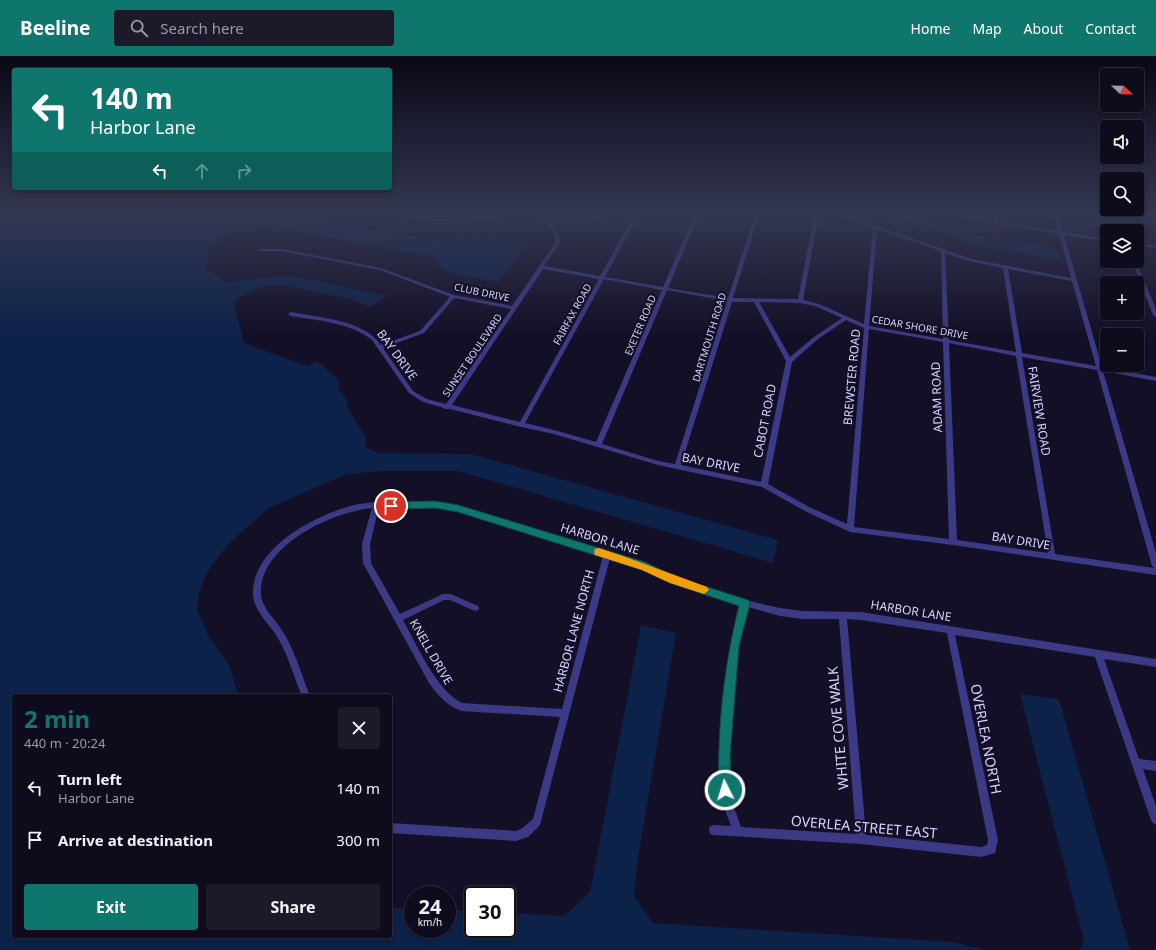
<!DOCTYPE html>
<meta charset="utf-8">
<style>
body{margin:0;font-family:"Noto Sans",sans-serif;background:#1c1929;color:#f1f3f6;height:100vh;display:flex;flex-direction:column;font-size:15px;white-space:nowrap}
*{box-sizing:border-box;margin:0}
p{font-size:13px;color:#9b9ba3}
.icon{flex:none;width:22px;height:22px;fill:none;stroke:currentColor;stroke-width:2;stroke-linecap:round;stroke-linejoin:round}
.map{position:relative;flex:1;overflow:hidden}
.panel{position:absolute;left:12px;top:638px;width:380px;height:244px;display:flex;flex-direction:column;background:#0e0b1c;border-radius:4px;box-shadow:0 2px 6px #0003,0 0 0 1px #2e2b3b}
.panel>*{flex:none}
.banner{position:absolute;left:12px;top:12px;width:380px;height:122px;border-radius:4px;box-shadow:0 2px 6px #0003,0 0 0 1px #2e2b3b;background:#0f766e;color:#fff;overflow:hidden}
.needle{width:26px;rotate:112deg}
.tools{position:absolute;left:1100px;top:12px;display:grid;gap:8px}
.tools a{display:grid;place-items:center;width:44px;height:44px;border-radius:4px;background:#0e0b1c;box-shadow:0 2px 6px #0003,0 0 0 1px #2e2b3b;font-size:20px}
.speed{position:absolute;left:404px;top:830px;display:flex;gap:8px;font-size:20px;font-weight:700;text-align:center}
.speed>*{display:grid;place-content:center;width:52px;height:52px;border-radius:50%;background:#0e0b1c;box-shadow:0 2px 6px #0003,0 0 0 1px #2e2b3b;line-height:1}
.speed small{font-size:10px;font-weight:400}
.speed .limit{border:2px solid #111;border-radius:6px;background:#fff;color:#111}
.pin{position:absolute;display:grid;place-items:center;width:34px;height:34px;color:#fff;margin:-17px;border:2px solid #fff;border-radius:50%;box-shadow:0 1px 4px #0007}
.me{position:absolute;width:44px;margin:-22px;rotate:355deg;stroke-linejoin:round;filter:drop-shadow(0 0 3px #0008)}
.turn{display:flex;align-items:center;gap:14px;height:84px;padding:0 12px;font-size:18px}
.turn .icon{width:52px;height:52px;stroke-width:2.5}
.turn b{display:block;font-size:28px;line-height:34px}
.lanes{display:flex;align-items:center;height:38px;padding:0 12px;background:#0003;justify-content:center;gap:20px;direction:ltr}
.lanes .off{opacity:.35}
.round{display:grid;place-items:center;flex:none;width:42px;height:42px;border-radius:4px;background:#1c1929}
.head{display:flex;align-items:center;justify-content:space-between;height:68px;padding:0 12px}
h1{font-size:24px;font-weight:700;line-height:30px;color:#0f766e}
.button{display:flex;gap:8px;margin-top:auto;padding:8px 12px}
.button a{flex:1;height:46px;border-radius:4px;background:#0f766e;color:#fff;font-size:16px;font-weight:700;line-height:46px;text-align:center}
.button a+a{background:#1c1929;color:#f1f3f6}
ul{padding:0;list-style:none}
li{display:flex;align-items:center;gap:12px;height:52px;padding:0 12px}
li div{flex:1}
li b{display:block;font-size:15px}
li em{font-style:normal}
header{display:flex;align-items:center;gap:24px;box-sizing:border-box;height:56px;padding:0 20px;background:#0f766e;color:#fff}
header strong{font-size:19px}
nav{display:flex;gap:22px;margin-inline-start:auto;font-size:14px}
.search{width:280px;height:36px;background:#1c1929;display:flex;align-items:center;gap:10px;box-sizing:border-box;padding:0 14px;border-radius:4px;color:#9b9ba3;font-size:15px}
.map>svg:first-child{display:block}
.green{fill:#12302f}
.water{fill:#0c2248}
.lines{fill:none;stroke-linecap:round;stroke-linejoin:round}
.minor{fill:#3d3a85;fill-rule:evenodd}
.route{fill:#0f766e;stroke:#0a4d48}
.slow{fill:#f59e0b}
.labels{text-anchor:middle;stroke-width:4;stroke-linejoin:round;paint-order:stroke}
.far-street-label{font-size:10px;fill:#d9d4ff;stroke:#130f26}
.street-label{font-size:12px;fill:#d9d4ff;stroke:#130f26}
.near-street-label{font-size:14px;fill:#d9d4ff;stroke:#130f26}
</style>
<header>
<strong>Beeline</strong>
<div class="search"><svg class="icon" aria-label="search" viewBox="0 0 24 24"><circle cx="10" cy="10" r="6"/><path d="M15 15l6 6"/></svg>Search here</div>
<nav><a>Home</a><a>Map</a><a>About</a><a>Contact</a></nav>
</header>
<div class="map">
<svg width="1156" height="894" viewBox="0 0 1156 894">
<rect width="100%" height="100%" fill="#130f26"/>
<g class="green">
<path d="M206,156H283L237,161L206,171L202,165L206,163Z"/>
<path d="M543,156H609L603,166L571,163L552,167Z"/>
</g>
<g class="water">
<path d="M0,156H206V163L202,165L206,171L253,158L281,157L447,186C473,175 500,184 527,188L498,226L451,217L441,212L435,201L261,169L241,173L208,190L206,213L228,226L289,219L386,240L370,251L347,242L279,229L260,232L237,242L234,248L244,287L307,310L317,305L336,321L340,331L338,333L346,342L347,350L367,384L365,391L379,397L471,398L778,484L773,507L458,415H385L347,418L269,452L228,488L206,518L199,538L197,553L208,579L229,609L239,640H14V880H390V852L413,853V873H447V854L473,855V873H507V857L564,860L590,836L641,569L676,577L637,808L634,840L653,867L953,886L986,894H0Z"/>
<path d="M879,156H899L965,177L1059,193L1061,204L979,190Z"/>
<path d="M1020,638L1059,643L1130,894H1080L1084,885Z"/>
</g>
<g class="lines">
<g class="minor">
<path d="M384,156C395,154 409,159 421,161C437,163 452,164 468,163L471,156H475L473,163L509,156H515C509,159 501,160 494,162C456,171 424,164 386,157Z"/>
<path d="M539,156H543L558,176L560,186L544,210L600,220L636,156H640L605,221L663,231L696,156H700L668,232L728,242L756,156H760L733,242L798,243L815,156H819L803,244L819,248L864,268L873,171L831,157V156H836L972,203L1071,222L1059,178L985,166L943,156H949L994,165L993,156H997L999,166L1058,175L1053,156H1057L1063,176L1107,183V185L1064,179L1102,311L1156,321V325L1103,315L1156,497V519L953,489L850,476L805,455L762,431L658,409L554,378L521,371L450,353H445L444,352L423,346L409,337L372,284C349,266 319,265 291,260L288,258L291,256C319,262 363,263 381,289L420,275L450,241L380,214L282,195H261L259,194L261,193H282L381,212L454,239L512,250L556,186L554,176ZM877,173L941,195L943,283L869,270ZM945,197L969,205L1003,212L1016,296L949,284ZM543,213L599,223L520,366L452,349ZM1008,213L1072,225L1096,310L1022,297ZM604,223L662,234L596,386L554,374L525,367ZM667,234L727,245L675,408L658,405L602,388ZM454,242L511,253L446,348L427,343L413,335L383,292L424,277ZM732,246H754L786,305L761,426L681,409ZM759,246L800,247L815,250L842,262L814,281L790,301ZM846,264L864,272L847,468L809,451L768,428L792,306L818,283ZM869,273L943,286L949,483L854,471ZM949,287L1016,300L1048,497L957,484ZM1022,301L1097,314L1152,510L1154,512L1055,498Z"/>
<path d="M1112,156H1116L1124,175H1120Z"/>
<path d="M1125,156H1133L1156,159V161L1127,157Z"/>
<path d="M1137,187L1156,190V192L1137,189Z"/>
<path d="M1132,205H1136L1156,253V261L1153,259Z"/>
<path d="M398,445L436,446L458,449L645,507L676,521L745,544L780,552L802,555L861,556L1156,603V611L1104,603L1139,703L1156,705V715L1143,713L1156,750V769L1153,767L1151,764L1095,601L955,579L998,784L995,797L981,801L861,788L714,779L710,778L709,774L710,770L714,769L731,770L722,746L718,722L719,699L730,590L741,549L671,526L643,513L610,502L540,769L528,781L516,785L390,777V767L516,775L521,773L533,763L560,661L461,655C447,649 438,640 429,627L363,507L362,488L372,452C332,456 258,490 261,539C262,551 273,561 279,570C294,590 301,618 310,640H302C293,619 287,594 274,576C266,565 254,553 253,539C251,494 310,462 347,451C363,446 381,446 398,445ZM379,451H424L458,455L603,500L562,653L462,647C436,634 417,589 403,564L444,544H450L475,555L478,554L479,552L478,550L451,538H443L400,558L371,507L370,488ZM748,551L780,560L802,563H839L856,778L741,771L732,746L728,722L729,699L738,590ZM847,563L861,564L947,577L988,784L987,789L981,791L866,779Z"/>
</g>
</g>
<linearGradient id="sky" x2="0" y2="1"><stop stop-color="#0a0815"/><stop offset="0.56" stop-color="#333752"/><stop offset="1" stop-color="#333752" stop-opacity="0"/></linearGradient>
<rect width="1156" height="281" fill="url(#sky)"/>
<path class="route" d="M435,445L458,449L645,506L676,521L748,544L750,547L739,590L730,699L731,734L729,738L725,740L721,738L719,734C717,673 724,609 739,550L670,527L642,514L458,456L435,452L391,453L386,450L391,446Z"/>
<path class="slow" d="M599,492C636,504 671,518 707,531L709,534L704,538L670,527L642,514L595,499L594,496L595,493Z"/>
<g class="labels">
<g class="far-street-label">
<text transform="translate(482 236) rotate(12)" y="4">CLUB DRIVE</text>
<text transform="translate(572 258) rotate(-61)" y="4">FAIRFAX ROAD</text>
<text transform="translate(640 269) rotate(-67)" y="4">EXETER ROAD</text>
<text transform="translate(920 271) rotate(10)" y="4">CEDAR SHORE DRIVE</text>
<text transform="translate(709 281) rotate(-73)" y="4">DARTMOUTH ROAD</text>
<text transform="translate(472 299) rotate(-56)" y="4">SUNSET BOULEVARD</text>
</g>
<g class="street-label">
<text transform="translate(397 299) rotate(54)" y="4">BAY DRIVE</text>
<text transform="translate(852 321) rotate(-85)" y="4">BREWSTER ROAD</text>
<text transform="translate(937 341) rotate(-92)" y="4">ADAM ROAD</text>
<text transform="translate(1039 355) rotate(81)" y="4">FAIRVIEW ROAD</text>
<text transform="translate(765 365) rotate(-79)" y="4">CABOT ROAD</text>
<text transform="translate(711 407) rotate(11)" y="4">BAY DRIVE</text>
<text transform="translate(600 483) rotate(17)" y="4">HARBOR LANE</text>
<text transform="translate(1021 485) rotate(9)" y="4">BAY DRIVE</text>
<text transform="translate(911 555) rotate(9)" y="4">HARBOR LANE</text>
<text transform="translate(574 575) rotate(-75)" y="4">HARBOR LANE NORTH</text>
<text transform="translate(431 596) rotate(60)" y="4">KNELL DRIVE</text>
</g>
<g class="near-street-label">
<text transform="translate(838 672) rotate(-95)" y="5">WHITE COVE WALK</text>
<text transform="translate(986 683) rotate(79)" y="5">OVERLEA NORTH</text>
<text transform="translate(864 771) rotate(5)" y="5">OVERLEA STREET EAST</text>
</g>
</g>
</svg>
<div class="tools">
<a><svg class="needle" viewBox="-14 -14 28 28"><path d="M0-13l5 13h-10z" fill="#e53935"/><path d="M0 13l5-13h-10z" fill="#9b9ba3"/></svg></a>
<a><svg class="icon" aria-label="sound" viewBox="0 0 24 24"><path d="M4 9h4l5-4v14l-5-4H4zM17 9q2 3 0 6"/></svg></a>
<a><svg class="icon" aria-label="search" viewBox="0 0 24 24"><circle cx="10" cy="10" r="6"/><path d="M15 15l6 6"/></svg></a>
<a><svg class="icon" aria-label="layers" viewBox="0 0 24 24"><path d="M12 4l9 5-9 5-9-5zM3 14l9 5 9-5"/></svg></a>
<a>+</a>
<a>−</a>
</div>
<div class="speed"><div>24<small>km/h</small></div><div class="limit">30</div></div>
<div class="pin" style="left:391px;top:450px;background:#d93025"><svg class="icon" aria-label="arrive" viewBox="0 0 24 24"><path d="M6 21V4h12l-3 4 3 4H6"/></svg></div>
<svg class="me" style="left:725px;top:734px" viewBox="-20 -20 40 40"><circle r="17" fill="#0f766e" stroke="#fff" stroke-width="3"/><path d="M0-11L8 9 0 5-8 9z" fill="#fff"/></svg>
<div class="banner">
<div class="turn"><svg class="icon" aria-label="left" viewBox="0 0 24 24"><path d="M17 20v-9H6M10 6l-5 5 5 5"/></svg><div><b>140 m</b>Harbor Lane</div></div>
<div class="lanes"><svg class="icon" aria-label="left" viewBox="0 0 24 24"><path d="M17 20v-9H6M10 6l-5 5 5 5"/></svg><svg class="icon off" aria-label="ahead" viewBox="0 0 24 24"><path d="M12 20V5M6 11l6-6 6 6"/></svg><svg class="icon off" aria-label="right" viewBox="0 0 24 24"><path d="M7 20v-9h11M14 6l5 5-5 5"/></svg></div>
</div>
<section class="panel">
<div class="head"><div><h1>2 min</h1><p>440 m · 20:24</p></div><a class="round"><svg class="icon" aria-label="close" viewBox="0 0 24 24"><path d="M6 6l12 12M18 6L6 18"/></svg></a></div>
<ul>
<li><svg class="icon" aria-label="left" viewBox="0 0 24 24"><path d="M17 20v-9H6M10 6l-5 5 5 5"/></svg><div><b>Turn left</b><p>Harbor Lane</p></div><em>140 m</em></li>
<li><svg class="icon" aria-label="arrive" viewBox="0 0 24 24"><path d="M6 21V4h12l-3 4 3 4H6"/></svg><div><b>Arrive at destination</b></div><em>300 m</em></li>
</ul>
<div class="button"><a>Exit</a><a>Share</a></div>
</section>
</div>
